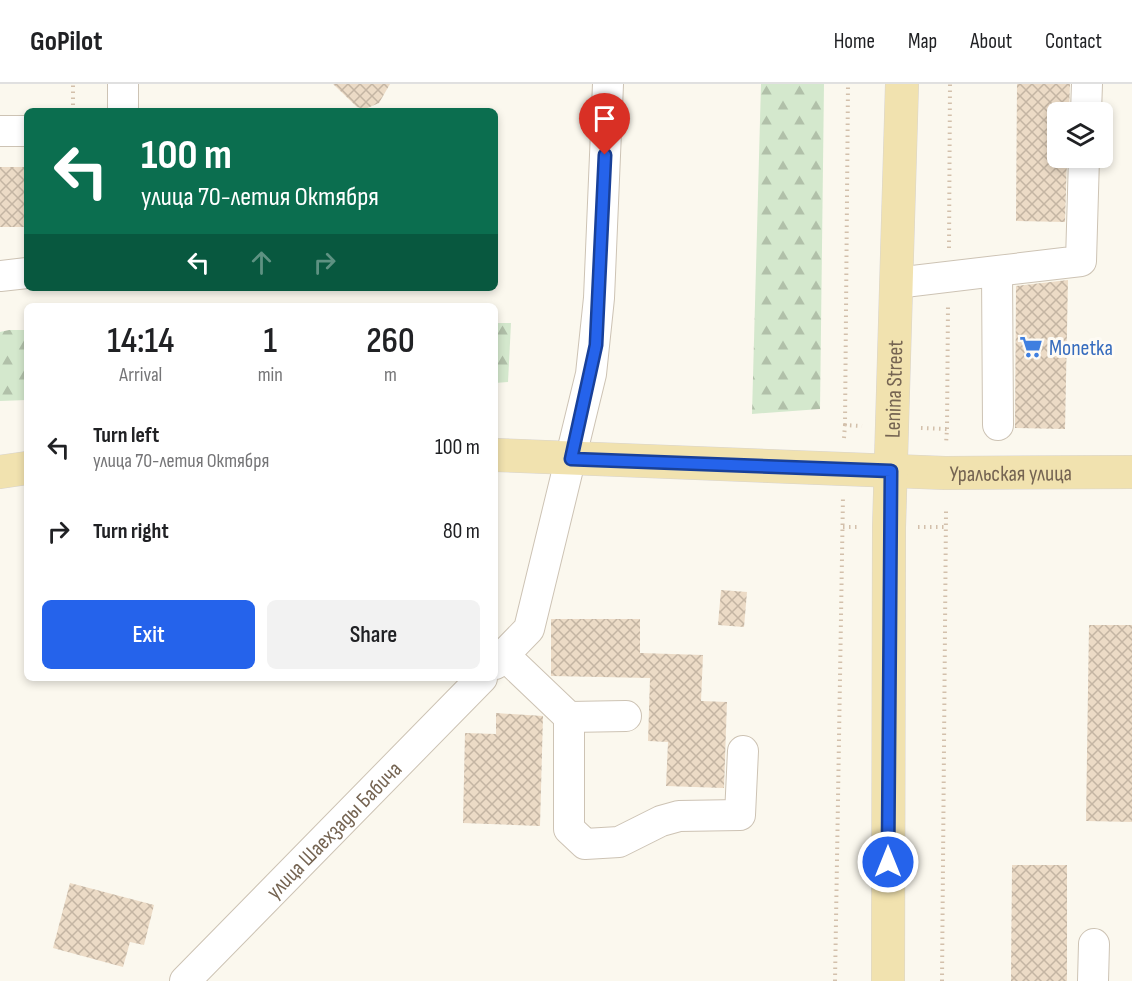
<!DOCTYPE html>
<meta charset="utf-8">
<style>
body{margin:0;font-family:"Sofia Sans Condensed",sans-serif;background:#f2f2f2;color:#202124;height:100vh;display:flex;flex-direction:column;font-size:22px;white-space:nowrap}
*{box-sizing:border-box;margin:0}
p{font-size:20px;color:#757577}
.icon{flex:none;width:33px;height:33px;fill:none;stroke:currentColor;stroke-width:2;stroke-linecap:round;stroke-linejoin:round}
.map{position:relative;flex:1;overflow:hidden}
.sheet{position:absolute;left:24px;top:219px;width:474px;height:378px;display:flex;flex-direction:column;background:#fff;border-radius:9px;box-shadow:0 3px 9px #0003}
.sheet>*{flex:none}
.top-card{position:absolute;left:24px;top:24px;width:474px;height:183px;border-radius:9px;box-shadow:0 3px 9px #0003;background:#0b6e4f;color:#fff;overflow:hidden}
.tools{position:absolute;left:1047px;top:18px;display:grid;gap:12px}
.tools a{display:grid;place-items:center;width:66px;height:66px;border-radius:9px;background:#fff;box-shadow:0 3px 9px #0003;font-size:30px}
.pin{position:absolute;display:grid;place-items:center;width:51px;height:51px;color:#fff;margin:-62px -26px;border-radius:50% 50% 50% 0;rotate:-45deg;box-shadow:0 0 6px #0007}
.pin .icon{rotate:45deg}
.me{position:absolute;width:66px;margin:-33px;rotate:0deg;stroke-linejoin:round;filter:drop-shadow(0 0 4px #0008)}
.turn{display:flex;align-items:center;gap:21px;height:126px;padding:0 18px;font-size:27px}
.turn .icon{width:78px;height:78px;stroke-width:2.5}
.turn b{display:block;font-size:42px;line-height:51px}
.lanes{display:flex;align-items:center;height:57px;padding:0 18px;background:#0003;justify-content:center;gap:30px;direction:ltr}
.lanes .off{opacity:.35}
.eta{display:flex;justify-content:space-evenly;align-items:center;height:102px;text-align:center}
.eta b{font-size:36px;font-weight:600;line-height:42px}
.button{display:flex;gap:12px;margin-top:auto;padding:12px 18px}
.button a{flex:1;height:69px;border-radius:9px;background:#2563eb;color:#fff;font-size:24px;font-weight:600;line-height:69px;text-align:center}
.button a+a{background:#f2f2f2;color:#202124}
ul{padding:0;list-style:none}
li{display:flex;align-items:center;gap:18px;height:84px;padding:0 18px}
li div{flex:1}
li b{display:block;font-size:22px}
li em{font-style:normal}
header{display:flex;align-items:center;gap:36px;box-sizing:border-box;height:84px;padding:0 30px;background:#fff;border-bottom:2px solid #e0e0e0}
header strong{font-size:28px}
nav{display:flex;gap:33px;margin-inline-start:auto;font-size:21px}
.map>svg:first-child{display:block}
.forest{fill:url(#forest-firs)}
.building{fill:url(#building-cross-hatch)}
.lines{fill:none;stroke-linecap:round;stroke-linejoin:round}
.minor-casing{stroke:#cdc3b4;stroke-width:32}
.major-casing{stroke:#d8d4cf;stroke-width:34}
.path{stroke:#d3c0ab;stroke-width:4;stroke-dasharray:1.5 4.5;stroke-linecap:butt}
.minor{stroke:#fff;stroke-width:30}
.major{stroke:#f1e2af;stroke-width:33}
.route-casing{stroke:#184099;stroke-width:15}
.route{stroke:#2563eb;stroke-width:10}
.labels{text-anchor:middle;stroke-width:6;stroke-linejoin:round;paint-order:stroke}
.shop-label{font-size:22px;fill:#366cbe;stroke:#fefbf4;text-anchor:start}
.street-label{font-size:22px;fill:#756452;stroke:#fefbf4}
</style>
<header>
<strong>GoPilot</strong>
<nav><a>Home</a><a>Map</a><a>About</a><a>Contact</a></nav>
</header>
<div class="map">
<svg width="1132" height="897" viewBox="0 0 1132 897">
<defs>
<pattern id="forest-firs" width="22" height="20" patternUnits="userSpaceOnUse" patternTransform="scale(1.5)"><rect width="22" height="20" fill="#d4e8cd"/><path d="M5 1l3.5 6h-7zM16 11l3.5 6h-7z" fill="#b1c0a9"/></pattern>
<pattern id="building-cross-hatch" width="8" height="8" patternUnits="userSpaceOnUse" patternTransform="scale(1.5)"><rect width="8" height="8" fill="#ecdbc6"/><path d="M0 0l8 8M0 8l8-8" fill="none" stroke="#c4b5a3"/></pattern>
</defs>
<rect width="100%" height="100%" fill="#fbf8ee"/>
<g class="forest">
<path d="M761,0H824L820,325L752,330Z"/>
<path d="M495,239H511L508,298L495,299Z"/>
<path d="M9,246H27V316L0,317V248Z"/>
</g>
<g class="building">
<path d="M333,0H390L379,19L365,25L357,23Z"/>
<path d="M1017,0H1070L1069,28H1058V74H1067L1065,138L1016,137Z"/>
<rect x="0" y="83" width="27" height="60"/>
<path d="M1068,196L1065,345L1015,344L1016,202Z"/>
<path d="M721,506L747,508L744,543L718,541Z"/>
<path d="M551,535H640V569L703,571L701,617L727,618L724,704L666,702L668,658L648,657L650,594L551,592Z"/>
<path d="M1089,541H1132V738L1086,737Z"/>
<path d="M496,629L543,632L540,742L463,739L465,649L496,650Z"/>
<path d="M1012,781H1067V897H1011Z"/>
<path d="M70,799L154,821L144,861L130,858L123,883L53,864Z"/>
</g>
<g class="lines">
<g class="minor-casing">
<g id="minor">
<path d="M123,27V0"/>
<path d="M1086,28L1087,0"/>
<path d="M0,47H27"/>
<path d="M997,188L998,341"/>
<path d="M0,192L27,189"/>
<path d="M896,199L1081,177L1084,74"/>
<path d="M504,571L569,633V745L585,760L619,758L661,737L679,732L740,731L743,667"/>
<path d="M495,580L529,545L591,290L599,214L608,0"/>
<path d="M569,633L626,632"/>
<path id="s1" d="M185,897L482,594"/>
<path d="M1093,897L1094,860"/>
</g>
</g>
<g class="major-casing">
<g id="major">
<path id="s2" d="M495,371L945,389L1132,388"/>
<path d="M0,388L27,384"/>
<path id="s3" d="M888,897L889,444L902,0"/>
</g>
</g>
<g class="path">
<path d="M73,27V0"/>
<path d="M949,164L950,0"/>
<path d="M845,341L848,0"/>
<path d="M921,344L947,345L946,360"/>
<path d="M947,345L948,220"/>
<path d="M844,354L845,341L862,342"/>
<path d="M843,443H860"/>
<path d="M918,443H946"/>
<path d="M835,897L843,412"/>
<path d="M942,897L946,427"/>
</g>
<use href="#minor" class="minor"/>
<use href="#major" class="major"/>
</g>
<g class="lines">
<g class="route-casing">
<path id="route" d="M605,71L596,261L571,375L891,387L888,778"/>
</g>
<use href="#route" class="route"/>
</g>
<defs>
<g id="supermarket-bare" transform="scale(1.8)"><path d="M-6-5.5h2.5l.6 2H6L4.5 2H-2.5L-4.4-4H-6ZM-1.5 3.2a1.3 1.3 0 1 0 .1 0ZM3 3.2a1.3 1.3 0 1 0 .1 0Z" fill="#3f7fe0" stroke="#fefbf4" stroke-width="2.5" paint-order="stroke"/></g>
</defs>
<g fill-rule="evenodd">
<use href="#supermarket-bare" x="1031" y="263"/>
</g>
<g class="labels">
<g class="shop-label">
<text x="1049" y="271">Monetka</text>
</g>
<g class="street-label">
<text dy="8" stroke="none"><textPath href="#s3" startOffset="592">Lenina Street</textPath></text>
<text dy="8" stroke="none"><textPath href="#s2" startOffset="516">Уральская улица</textPath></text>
<text dy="8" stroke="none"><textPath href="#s1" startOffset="212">улица Шаехзады Бабича</textPath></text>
</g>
</g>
</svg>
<div class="tools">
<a><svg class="icon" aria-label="layers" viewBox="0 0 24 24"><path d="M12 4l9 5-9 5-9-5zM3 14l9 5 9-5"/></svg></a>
</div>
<div class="pin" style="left:605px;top:71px;background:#d93025"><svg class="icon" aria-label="arrive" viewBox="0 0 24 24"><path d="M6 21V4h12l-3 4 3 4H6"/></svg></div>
<svg class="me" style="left:888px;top:778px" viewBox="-20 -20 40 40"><circle r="17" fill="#2563eb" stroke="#fff" stroke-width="3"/><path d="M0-11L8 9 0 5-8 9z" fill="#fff"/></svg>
<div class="top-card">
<div class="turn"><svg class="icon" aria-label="left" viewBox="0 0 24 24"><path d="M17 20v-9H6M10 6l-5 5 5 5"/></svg><div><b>100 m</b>улица 70-летия Октября</div></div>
<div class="lanes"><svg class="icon" aria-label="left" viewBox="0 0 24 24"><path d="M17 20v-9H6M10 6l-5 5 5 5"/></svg><svg class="icon off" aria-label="ahead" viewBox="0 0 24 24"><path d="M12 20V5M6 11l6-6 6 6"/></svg><svg class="icon off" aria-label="right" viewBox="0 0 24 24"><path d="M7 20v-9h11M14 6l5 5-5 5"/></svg></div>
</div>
<section class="sheet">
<div class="eta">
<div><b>14:14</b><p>Arrival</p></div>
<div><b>1</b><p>min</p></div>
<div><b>260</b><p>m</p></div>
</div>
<ul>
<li><svg class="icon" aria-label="left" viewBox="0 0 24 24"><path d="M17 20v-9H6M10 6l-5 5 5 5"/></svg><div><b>Turn left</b><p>улица 70-летия Октября</p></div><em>100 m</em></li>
<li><svg class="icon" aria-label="right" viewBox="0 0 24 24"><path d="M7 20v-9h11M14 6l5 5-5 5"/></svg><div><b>Turn right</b></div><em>80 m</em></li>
</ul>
<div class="button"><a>Exit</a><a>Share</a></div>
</section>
</div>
